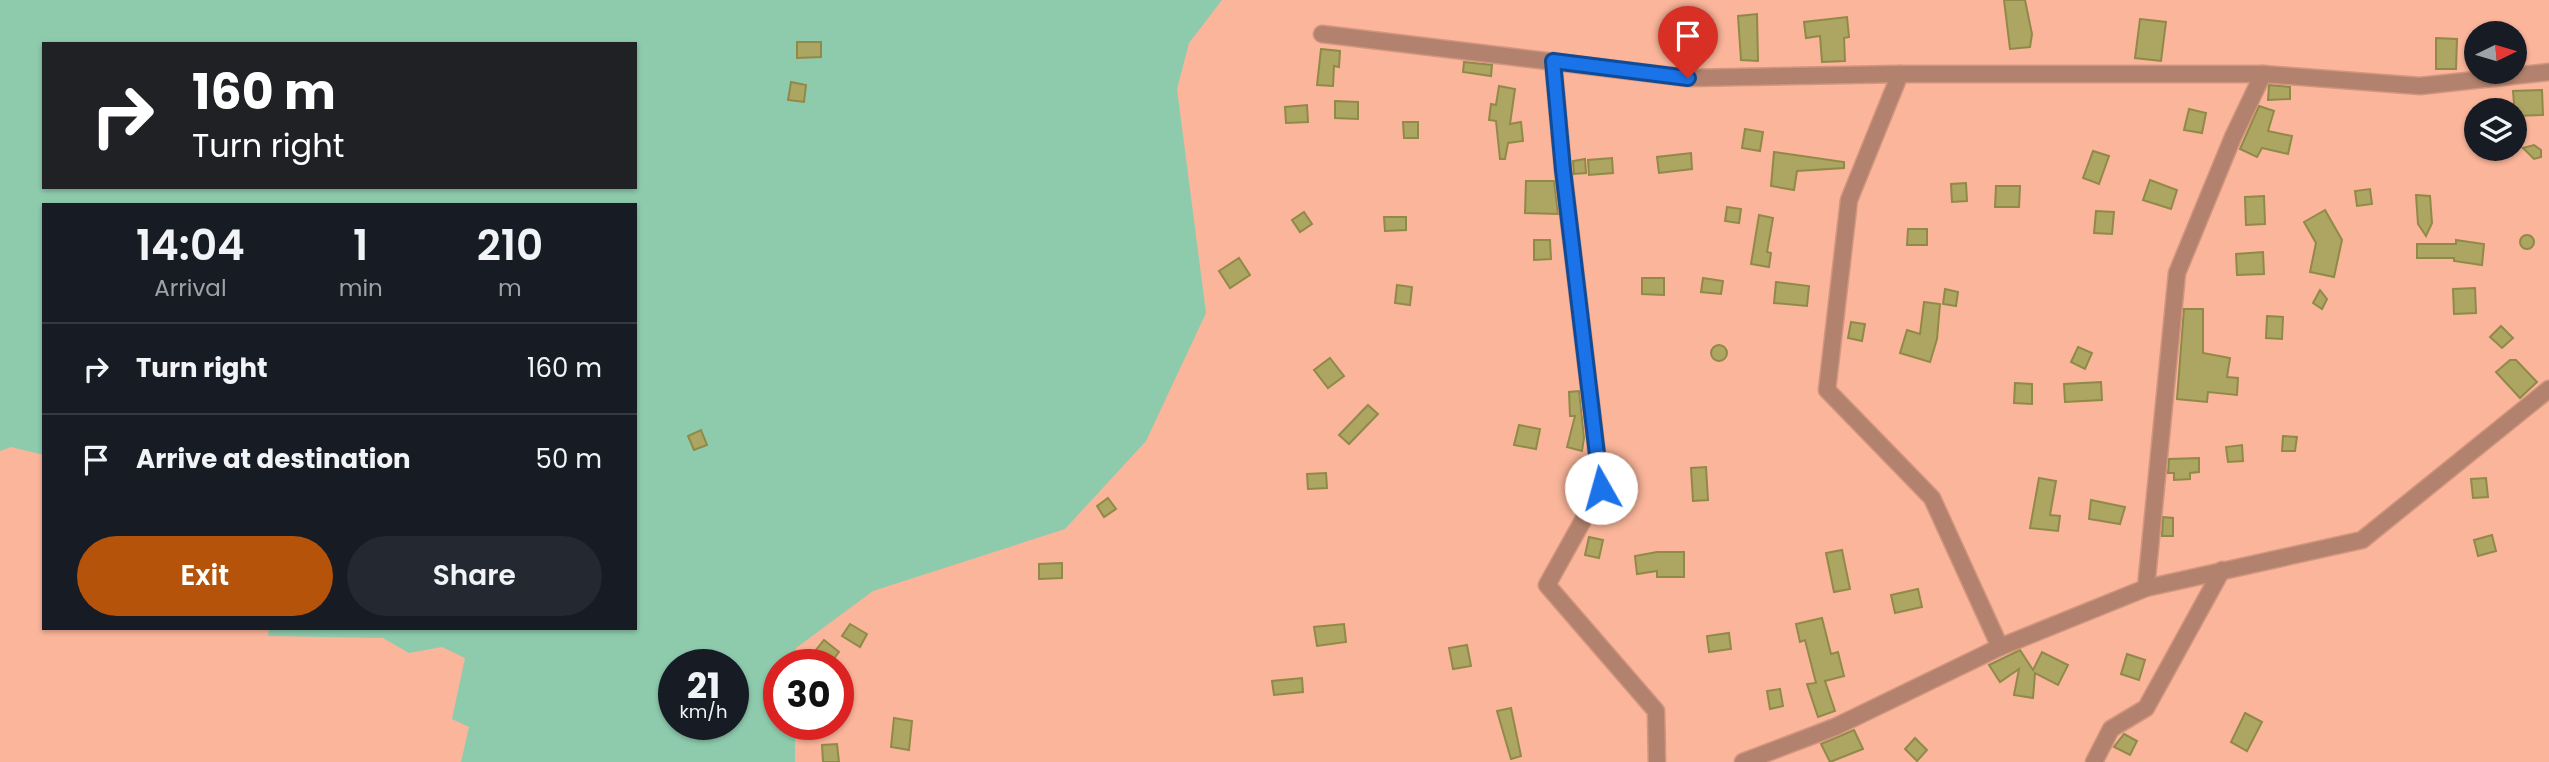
<!DOCTYPE html>
<style>
body{margin:0;font-family:Poppins,sans-serif;background:#242831;color:#f1f3f6;height:100vh;display:flex;flex-direction:column;font-size:26px;white-space:nowrap}
*{box-sizing:border-box;margin:0}
p{font-size:23px;color:#9ea1a6}
.icon{flex:none;width:38px;height:38px;fill:none;stroke:currentColor;stroke-width:2;stroke-linecap:round;stroke-linejoin:round}
.map{position:relative;flex:1;overflow:hidden}
.side{position:absolute;left:42px;top:203px;width:595px;height:427px;display:flex;flex-direction:column;background:#171b24;border-radius:0px;box-shadow:0 2px 5px #0004}
.side>*{flex:none}
.banner{position:absolute;left:42px;top:42px;width:595px;height:147px;border-radius:0px;box-shadow:0 2px 5px #0004;background:#202124;color:#fff;overflow:hidden}
.needle{width:46px;rotate:85deg}
.buttons{position:absolute;left:2464px;top:21px;display:grid;gap:14px}
.buttons a{display:grid;place-items:center;width:63px;height:63px;border-radius:50%;background:#171b24;box-shadow:0 2px 5px #0004;font-size:35px}
.speed{position:absolute;left:658px;top:649px;display:flex;gap:14px;font-size:35px;font-weight:700;text-align:center}
.speed>*{display:grid;place-content:center;width:91px;height:91px;border-radius:50%;background:#171b24;box-shadow:0 2px 5px #0004;line-height:1}
.speed small{font-size:18px;font-weight:400}
.speed .limit{border:10px solid #d22;background:#fff;color:#111}
.pin{position:absolute;display:grid;place-items:center;width:60px;height:60px;color:#fff;margin:-72px -30px;border-radius:50% 50% 50% 0;rotate:-45deg;box-shadow:0 0 7px #0007}
.pin .icon{rotate:45deg}
.me{position:absolute;width:77px;margin:-38px;rotate:353deg;stroke-linejoin:round;filter:drop-shadow(0 0 5px #0008)}
.turn{display:flex;align-items:center;gap:24px;height:147px;padding:0 35px;font-size:32px}
.turn .icon{width:91px;height:91px;stroke-width:2.5}
.turn b{display:block;font-size:49px;line-height:60px}
.eta{display:flex;justify-content:space-evenly;align-items:center;height:119px;text-align:center}
.eta b{font-size:42px;font-weight:600;line-height:49px}
.action{display:flex;gap:14px;margin-top:auto;padding:14px 35px}
.action a{flex:1;height:80px;border-radius:42px;background:#b45309;color:#fff;font-size:28px;font-weight:600;line-height:80px;text-align:center}
.action a+a{background:#242831;color:#f1f3f6}
ul{padding:0;list-style:none}
li{display:flex;align-items:center;gap:21px;height:91px;padding:0 35px;border-top:2px solid #363941}
li div{flex:1}
li b{display:block;font-size:26px}
li em{font-style:normal}
.map>svg:first-child{display:block}
.green{fill:#8ecbad;fill-rule:evenodd}
.building{fill:#ada562;stroke:#918947;stroke-width:2}
.lines{fill:none;stroke-linecap:round;stroke-linejoin:round}
.street-casing{stroke:#d2967e;stroke-width:19}
.street{stroke:#b3826e;stroke-width:16}
.route-casing{stroke:#114b97;stroke-width:18}
.route{stroke:#1a73e8;stroke-width:12}
</style>
<div class="map">
<svg width="2549" height="762" viewBox="0 0 2549 762">
<rect width="100%" height="100%" fill="#fab59a"/>
<path class="green" d="M0,0H1222L1189,43L1177,89L1206,313L1146,441L1065,529L873,591L796,648V665H779V724L795,725V762H461L469,727L452,719L465,658L442,647L409,653L383,638L268,636L269,628H635V205H44V455L11,447L0,451ZM44,44H635V187H44ZM674,665H733V724H674Z"/>
<g class="building">
<path d="M2004,0H2025L2032,34L2030,47L2010,49Z"/>
<path d="M1757,14L1758,61L1741,60L1738,16Z"/>
<path d="M1847,17L1849,37L1844,38L1845,61L1822,62L1820,36L1806,38L1804,22Z"/>
<path d="M2140,19L2166,22L2161,61L2135,58Z"/>
<path d="M2436,38L2457,39L2456,69H2436Z"/>
<path d="M797,42H821V57L797,58Z"/>
<path d="M1321,49L1340,51L1339,67L1334,66L1333,86L1317,85Z"/>
<path d="M1464,62L1492,65L1491,76L1463,72Z"/>
<path d="M791,82L806,85L804,102L788,100Z"/>
<path d="M2269,85L2290,87V99L2268,100Z"/>
<path d="M1499,86L1515,89L1510,124L1521,122L1523,141L1508,143L1505,159H1500L1496,121L1489,120L1491,104L1496,105Z"/>
<path d="M2542,90L2543,115L2515,116L2513,91Z"/>
<path d="M1335,101L1358,102V119L1335,118Z"/>
<path d="M1307,105L1308,122L1286,123L1285,107Z"/>
<path d="M2259,106L2274,111L2268,131L2292,136L2288,154L2262,148L2257,157L2240,149Z"/>
<path d="M2189,109L2206,113L2202,133L2184,130Z"/>
<path d="M1403,122H1418V138H1404Z"/>
<path d="M1745,129L1763,132L1760,151L1742,148Z"/>
<path d="M2534,145L2541,150V157L2534,159L2523,148Z"/>
<path d="M2093,151L2109,156L2099,184L2083,178Z"/>
<path d="M1774,152L1844,162V168L1797,171L1794,190L1771,186Z"/>
<path d="M1691,153L1692,169L1659,173L1657,157Z"/>
<path d="M1612,158L1613,173L1589,175L1588,160Z"/>
<path d="M1585,159L1586,173L1574,174L1573,161Z"/>
<path d="M2150,180L2177,190L2171,209L2143,200Z"/>
<path d="M1526,181H1554L1558,214L1525,213Z"/>
<path d="M1966,183L1967,201L1952,202L1951,184Z"/>
<path d="M1996,186H2020L2019,207H1995Z"/>
<path d="M2370,189L2372,204L2357,206L2355,191Z"/>
<path d="M2416,195L2430,196L2432,223L2426,236L2418,224Z"/>
<path d="M2264,196L2265,224L2246,225L2245,197Z"/>
<path d="M1727,207L1741,209L1739,223L1725,221Z"/>
<path d="M2325,210L2342,240L2334,277L2310,272L2316,243L2304,222Z"/>
<path d="M2096,211L2114,212L2112,234L2094,233Z"/>
<path d="M1304,212L1312,224L1300,232L1292,220Z"/>
<path d="M1759,215L1773,218L1767,252L1771,253L1769,267L1751,264Z"/>
<path d="M1384,217H1406V230L1385,231Z"/>
<path d="M1908,229H1927V245H1907Z"/>
<circle cx="2527" cy="242" r="7"/>
<path d="M1534,240H1550L1551,259L1534,260Z"/>
<path d="M2456,240L2484,244L2482,265L2454,261V258H2417V244H2456Z"/>
<path d="M2263,252L2264,274L2237,275L2236,254Z"/>
<path d="M1239,258L1250,275L1230,288L1219,271Z"/>
<path d="M1642,278H1664V295L1642,294Z"/>
<path d="M1703,278L1723,281L1721,294L1701,292Z"/>
<path d="M1776,282L1809,286L1807,306L1774,303Z"/>
<path d="M1397,285L1412,287L1410,305L1395,303Z"/>
<path d="M2475,288L2476,313L2454,314L2453,289Z"/>
<path d="M1945,289L1958,292L1956,306L1943,304Z"/>
<path d="M2320,290L2327,299L2322,309L2313,303Z"/>
<path d="M1924,302L1940,304L1937,339L1930,362L1900,353L1907,330L1920,334Z"/>
<path d="M2184,309H2203V353L2230,358L2227,377L2238,378L2237,395L2208,392L2207,402L2177,399Z"/>
<path d="M2267,316L2283,317L2282,339L2266,338Z"/>
<path d="M1851,322L1865,324L1862,341L1848,338Z"/>
<path d="M2501,326L2513,338L2502,348L2490,337Z"/>
<circle cx="1719" cy="353" r="8"/>
<path d="M2078,347L2092,353L2085,369L2071,362Z"/>
<path d="M1330,358L1344,376L1328,388L1314,370Z"/>
<path d="M2510,360H2516L2537,382L2520,398L2496,372Z"/>
<path d="M2101,382L2102,400L2065,402L2064,384Z"/>
<path d="M2015,383L2032,384V404L2014,403Z"/>
<path d="M1579,391L1584,438L1582,451L1567,447L1575,416H1570L1569,392Z"/>
<path d="M1368,405L1378,414L1349,444L1339,435Z"/>
<path d="M1519,425L1540,429L1536,449L1514,445Z"/>
<path d="M701,430L707,445L694,450L688,436Z"/>
<path d="M2283,436L2297,437L2295,451H2282Z"/>
<path d="M2242,445L2243,461L2228,462L2226,447Z"/>
<path d="M2199,458V472L2190,473V479L2174,480V473H2168L2169,459Z"/>
<path d="M1706,467L1708,500L1693,501L1691,468Z"/>
<path d="M1326,473L1327,488L1308,489L1307,474Z"/>
<path d="M2039,478L2056,481L2050,515L2060,516L2058,531L2030,528Z"/>
<path d="M2486,478L2488,497L2473,498L2471,479Z"/>
<path d="M1108,498L1116,509L1104,517L1097,506Z"/>
<path d="M2091,500L2125,507L2120,524L2089,519Z"/>
<path d="M2163,517L2173,518V536H2162Z"/>
<path d="M2492,535L2496,551L2478,556L2474,540Z"/>
<path d="M1589,537L1603,540L1599,558L1585,555Z"/>
<path d="M1842,550L1850,589L1834,592L1826,553Z"/>
<path d="M1657,552H1684V577H1657V571L1637,574L1635,556Z"/>
<path d="M1062,563V578L1039,579V564Z"/>
<path d="M1918,589L1922,607L1895,613L1891,595Z"/>
<path d="M1822,618L1831,654L1838,652L1844,676L1825,681L1835,711L1818,717L1807,684L1816,683L1805,640L1800,642L1796,624Z"/>
<path d="M850,624L867,634L860,647L842,636Z"/>
<path d="M1344,624L1346,642L1317,646L1314,627Z"/>
<path d="M1729,633L1731,649L1709,652L1707,636Z"/>
<path d="M824,640L839,652L829,665H804Z"/>
<path d="M1467,645L1471,666L1453,669L1449,648Z"/>
<path d="M2020,650L2033,670L2042,652L2068,665L2058,685L2035,673L2033,698L2014,695L2019,669L2000,682L1989,665Z"/>
<path d="M2127,654L2145,660L2139,680L2121,674Z"/>
<path d="M1302,678L1303,692L1274,695L1272,681Z"/>
<path d="M1780,689L1783,706L1770,709L1767,691Z"/>
<path d="M1511,708L1521,756L1511,759L1497,711Z"/>
<path d="M2245,713L2262,722L2247,751L2231,742Z"/>
<path d="M894,718L912,721L909,750L891,747Z"/>
<path d="M1854,730L1863,749L1830,762L1821,744Z"/>
<path d="M2124,734L2137,741L2130,755L2114,747Z"/>
<path d="M1915,738L1927,750L1917,761L1905,749Z"/>
<path d="M837,744L839,762H823L822,745Z"/>
</g>
<g class="lines">
<g class="street-casing">
<g id="street">
<path d="M1322,34L1688,78L1900,74H2263L2420,86L2549,72"/>
<path d="M1553,61L1563,170L1601,488L1547,585L1656,711L1657,762"/>
<path d="M1900,74L1849,200L1827,390L1932,498L2000,647L2146,588L2362,540L2549,389"/>
<path d="M2146,588L2177,273L2233,137L2263,74"/>
<path d="M1743,762L1835,727L2000,647"/>
<path d="M2094,762L2111,729L2146,708L2222,570"/>
</g>
</g>
<use href="#street" class="street"/>
</g>
<g class="lines">
<g class="route-casing">
<path id="route" d="M1601,488L1563,170L1553,61L1688,78"/>
</g>
<use href="#route" class="route"/>
</g>
</svg>
<div class="buttons">
<a><svg class="needle" viewBox="-14 -14 28 28"><path d="M0-13l5 13h-10z" fill="#e53935"/><path d="M0 13l5-13h-10z" fill="#9ea1a6"/></svg></a>
<a><svg class="icon" aria-label="layers" viewBox="0 0 24 24"><path d="M12 4l9 5-9 5-9-5zM3 14l9 5 9-5"/></svg></a>
</div>
<div class="speed"><div>21<small>km/h</small></div><div class="limit">30</div></div>
<div class="pin" style="left:1688px;top:78px;background:#d93025"><svg class="icon" aria-label="arrive" viewBox="0 0 24 24"><path d="M6 21V4h12l-3 4 3 4H6"/></svg></div>
<svg class="me" style="left:1601px;top:488px" viewBox="-20 -20 40 40"><circle r="19" fill="#fff"/><path d="M0-13L10 11 0 6-10 11z" fill="#1a73e8"/></svg>
<div class="banner">
<div class="turn"><svg class="icon" aria-label="right" viewBox="0 0 24 24"><path d="M7 20v-9h11M14 6l5 5-5 5"/></svg><div><b>160 m</b>Turn right</div></div>
</div>
<section class="side">
<div class="eta">
<div><b>14:04</b><p>Arrival</p></div>
<div><b>1</b><p>min</p></div>
<div><b>210</b><p>m</p></div>
</div>
<ul>
<li><svg class="icon" aria-label="right" viewBox="0 0 24 24"><path d="M7 20v-9h11M14 6l5 5-5 5"/></svg><div><b>Turn right</b></div><em>160 m</em></li>
<li><svg class="icon" aria-label="arrive" viewBox="0 0 24 24"><path d="M6 21V4h12l-3 4 3 4H6"/></svg><div><b>Arrive at destination</b></div><em>50 m</em></li>
</ul>
<div class="action"><a>Exit</a><a>Share</a></div>
</section>
</div>
